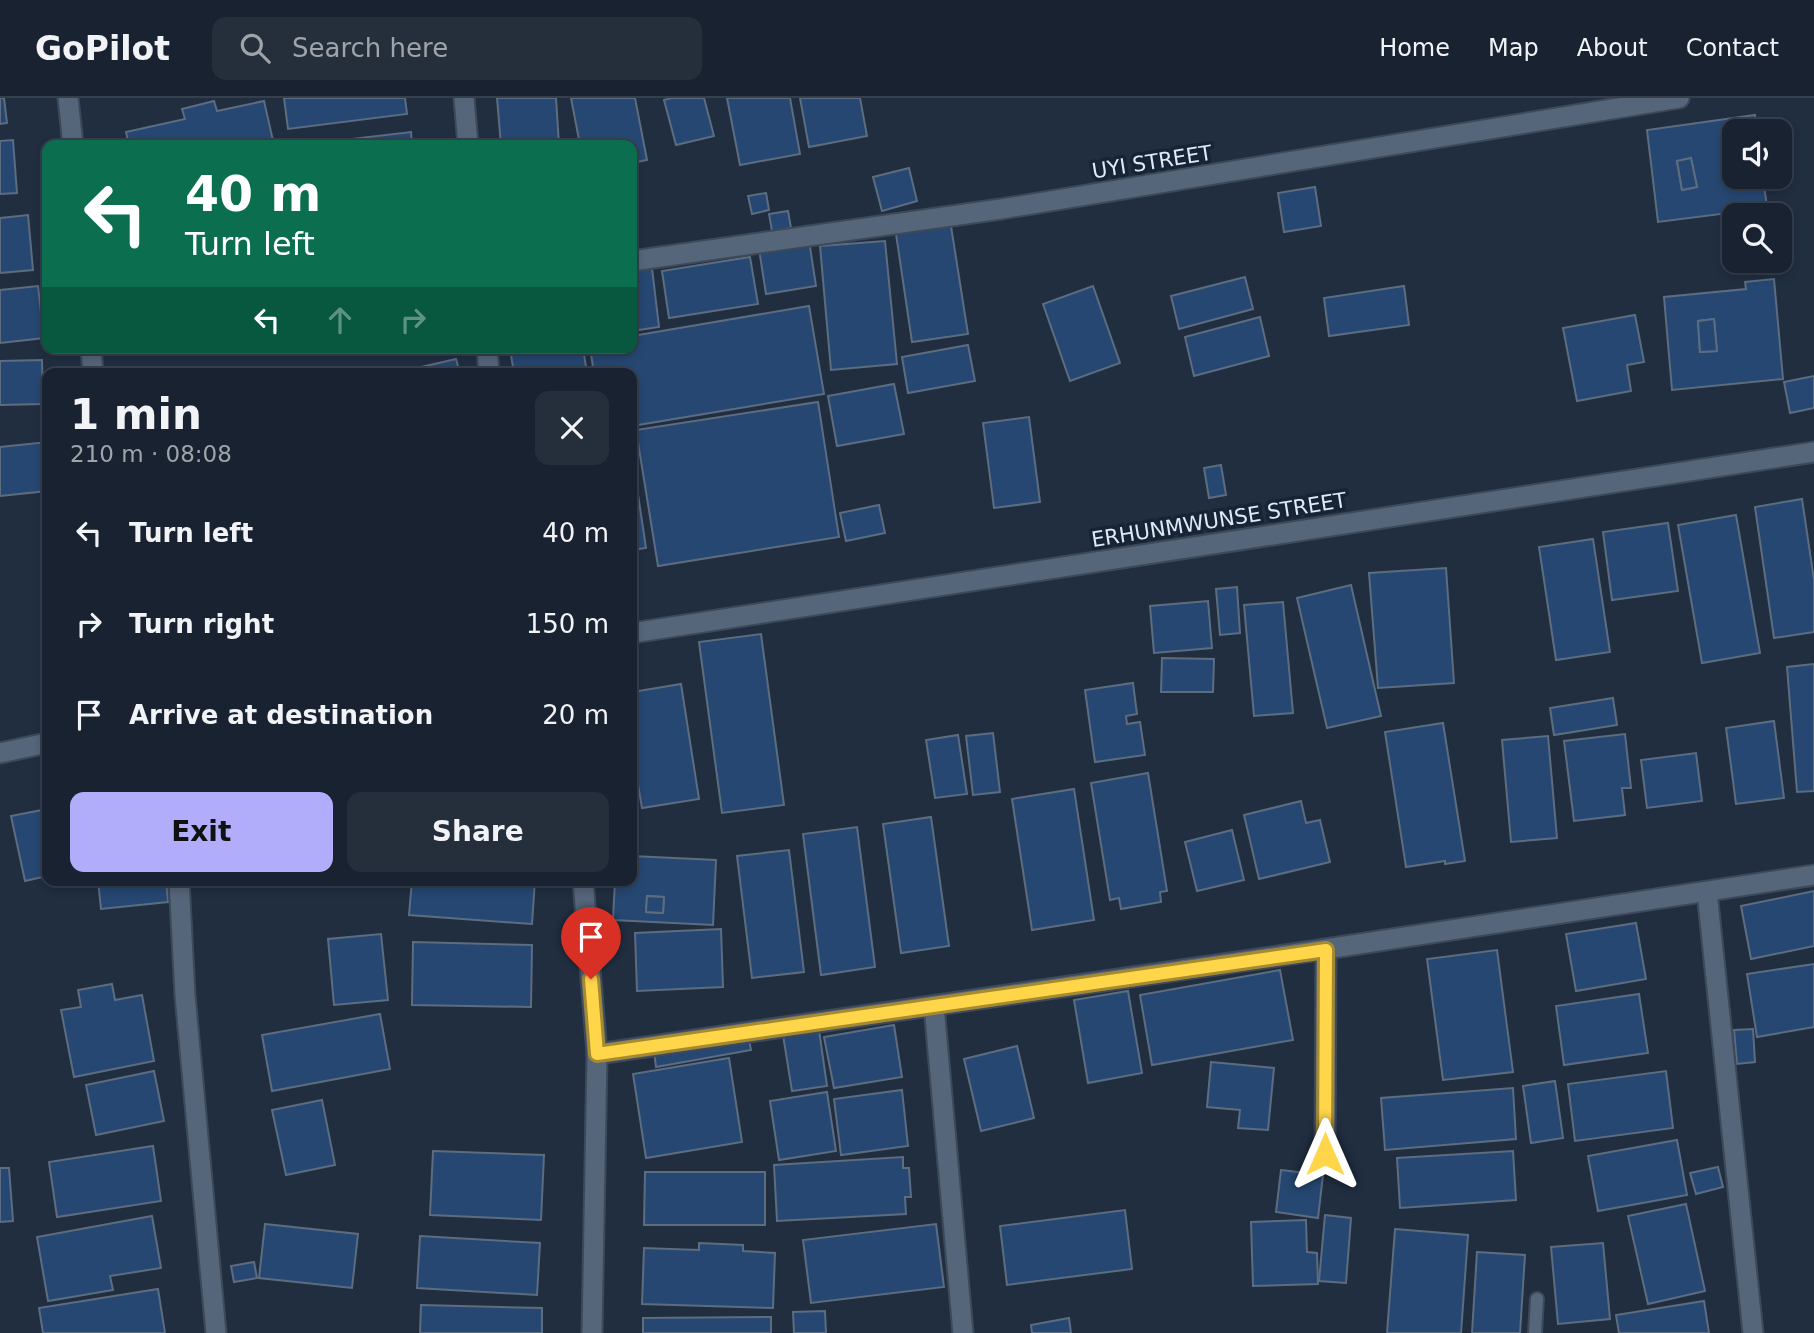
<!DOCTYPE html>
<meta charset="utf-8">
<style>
body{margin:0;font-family:"DejaVu Sans",sans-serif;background:#252f3c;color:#f1f3f6;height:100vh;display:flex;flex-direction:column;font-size:26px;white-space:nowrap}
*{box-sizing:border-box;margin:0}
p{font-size:23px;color:#9fa4ab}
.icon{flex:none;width:38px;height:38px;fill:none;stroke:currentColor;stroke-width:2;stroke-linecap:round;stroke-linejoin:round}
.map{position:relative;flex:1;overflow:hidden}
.drawer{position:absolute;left:42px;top:270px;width:595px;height:518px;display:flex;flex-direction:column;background:#182230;border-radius:14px;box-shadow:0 4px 10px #0003,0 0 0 2px #363f4c}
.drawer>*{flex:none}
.guide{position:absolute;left:42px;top:42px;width:595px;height:214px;border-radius:14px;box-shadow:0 4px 10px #0003,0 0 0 2px #363f4c;background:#0b6e4f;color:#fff;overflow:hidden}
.controls{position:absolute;left:1722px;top:21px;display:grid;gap:14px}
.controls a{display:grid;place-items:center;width:70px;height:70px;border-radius:14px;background:#182230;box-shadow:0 4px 10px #0003,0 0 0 2px #363f4c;font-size:35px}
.pin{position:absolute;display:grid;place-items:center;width:60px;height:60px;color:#fff;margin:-72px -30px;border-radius:50% 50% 50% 0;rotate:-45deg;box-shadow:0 0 7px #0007}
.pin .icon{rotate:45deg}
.me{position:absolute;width:77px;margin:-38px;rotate:0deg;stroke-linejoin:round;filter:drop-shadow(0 0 5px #0008)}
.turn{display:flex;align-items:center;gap:24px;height:147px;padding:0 28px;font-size:32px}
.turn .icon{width:91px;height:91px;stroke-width:2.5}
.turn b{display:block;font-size:49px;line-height:60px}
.lanes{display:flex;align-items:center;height:66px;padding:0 28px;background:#0003;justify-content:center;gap:35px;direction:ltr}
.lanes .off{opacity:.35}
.round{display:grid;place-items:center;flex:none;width:74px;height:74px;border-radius:14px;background:#252f3c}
.overview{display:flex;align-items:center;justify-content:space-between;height:119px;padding:0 28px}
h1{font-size:42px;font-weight:700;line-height:52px}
.primary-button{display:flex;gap:14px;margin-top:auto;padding:14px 28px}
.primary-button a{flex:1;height:80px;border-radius:14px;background:#b1adfa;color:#111;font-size:28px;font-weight:700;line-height:80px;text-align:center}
.primary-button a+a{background:#252f3c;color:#f1f3f6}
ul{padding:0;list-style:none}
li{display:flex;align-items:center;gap:21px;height:91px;padding:0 28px}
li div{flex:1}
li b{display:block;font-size:26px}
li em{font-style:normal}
header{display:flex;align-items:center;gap:42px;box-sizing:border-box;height:98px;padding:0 35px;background:#182230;border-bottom:2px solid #363f4c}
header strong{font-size:33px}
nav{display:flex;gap:38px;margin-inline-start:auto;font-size:24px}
.search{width:490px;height:63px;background:#252f3c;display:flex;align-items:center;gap:18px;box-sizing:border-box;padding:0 24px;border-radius:14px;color:#9fa4ab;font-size:26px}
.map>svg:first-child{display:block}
.building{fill:#264771;stroke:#5c6c81;stroke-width:2;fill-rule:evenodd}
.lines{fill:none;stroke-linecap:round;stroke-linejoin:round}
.service-casing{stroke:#3d4959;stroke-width:16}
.minor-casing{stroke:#3d4959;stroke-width:23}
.service{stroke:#55657a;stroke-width:12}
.minor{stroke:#55657a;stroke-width:19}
.route-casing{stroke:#a68a30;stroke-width:18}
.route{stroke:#ffd54a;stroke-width:12}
.labels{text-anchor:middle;stroke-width:7;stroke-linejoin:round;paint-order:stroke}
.street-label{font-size:21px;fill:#e0eaf6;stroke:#162436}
</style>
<header>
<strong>GoPilot</strong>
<div class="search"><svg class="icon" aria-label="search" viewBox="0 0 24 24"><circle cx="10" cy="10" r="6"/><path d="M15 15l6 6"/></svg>Search here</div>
<nav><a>Home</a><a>Map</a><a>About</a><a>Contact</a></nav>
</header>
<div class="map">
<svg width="1814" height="1235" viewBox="0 0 1814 1235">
<rect width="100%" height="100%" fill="#202e40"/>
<g class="building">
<path d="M0,0H4L7,25L0,26Z"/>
<path d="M284,0H405L407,16L288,31Z"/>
<path d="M497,0H556L559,47H501Z"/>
<path d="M571,0H635L647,62L632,65V47H580Z"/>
<path d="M672,0H704L714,38L676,47L664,2Z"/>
<path d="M727,0H790L800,56L740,67Z"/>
<path d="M800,0H860L867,38L809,49Z"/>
<path d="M214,3L217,13L264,3L274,47H129L126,34L185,21L182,11Z"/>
<path d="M1755,17L1757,33H1734V79H1763L1768,117H1737L1736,114L1658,124L1647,32ZM1691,60L1697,89L1682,92L1677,63Z"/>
<path d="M411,34L412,47H300Z"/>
<path d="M13,42L17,95L0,96V43Z"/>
<path d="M1691,60L1697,89L1682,92L1677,63Z"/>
<path d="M909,70L917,103L882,113L873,79Z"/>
<path d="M1315,89L1321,128L1284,134L1278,95Z"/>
<path d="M766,95L769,112L752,116L748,98Z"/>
<path d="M788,113L791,130L772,133L769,116Z"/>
<path d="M28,117L33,172L0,175V120Z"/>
<path d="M951,128L968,236L912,244L896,136Z"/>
<path d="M809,142L816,188L766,196L759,151Z"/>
<path d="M885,143L897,266L831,272L820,148Z"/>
<path d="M750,159L758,206L669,220L662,173Z"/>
<path d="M652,170L659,229L632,233V173Z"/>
<path d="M1245,179L1253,211L1179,231L1171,198Z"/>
<path d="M1774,181L1783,281L1672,292L1664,199L1746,191L1745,184ZM1714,221L1717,253L1700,254L1698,223Z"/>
<path d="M38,188L44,240L0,245V192Z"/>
<path d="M1093,188L1120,265L1070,283L1043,206Z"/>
<path d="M1404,188L1409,227L1329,238L1324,200Z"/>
<path d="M809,208L824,296L632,328V275H594L590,250H632V238Z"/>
<path d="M1635,217L1644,264L1627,267L1631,293L1577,303L1563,230Z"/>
<path d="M1260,219L1269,258L1194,278L1185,239Z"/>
<path d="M1714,221L1717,253L1700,254L1698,223Z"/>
<path d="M968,247L975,283L908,295L902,259Z"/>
<path d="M556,250H583L587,275H514L511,257Z"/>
<path d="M456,261L460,275H395Z"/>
<path d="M42,262L43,306L0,307V263Z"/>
<path d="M1814,278V310L1790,315L1784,284Z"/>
<path d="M894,286L904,336L837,348L828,298Z"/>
<path d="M818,304L839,439L658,468L636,332Z"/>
<path d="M1029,319L1040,404L994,410L983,325Z"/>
<path d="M47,344V393L0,398V349Z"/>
<path d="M632,356L646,450L632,452Z"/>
<path d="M1221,367L1226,397L1209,400L1204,370Z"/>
<path d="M1802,401L1814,482V534L1774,540L1755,409Z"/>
<path d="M879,407L885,435L846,443L840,415Z"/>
<path d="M1736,417L1760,555L1702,565L1678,427Z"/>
<path d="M1668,425L1678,493L1612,502L1603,434Z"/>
<path d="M1593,441L1610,554L1556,562L1539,449Z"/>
<path d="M1446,470L1454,585L1378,590L1369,475Z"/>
<path d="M1351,487L1381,618L1327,630L1297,500Z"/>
<path d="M1237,489L1240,535L1220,537L1216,491Z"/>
<path d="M1208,503L1212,550L1154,555L1150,508Z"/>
<path d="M1283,504L1293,615L1254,618L1244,507Z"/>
<path d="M761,536L784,707L722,715L699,544Z"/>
<path d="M1162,560L1214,561L1213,594H1161Z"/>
<path d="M1814,566V693L1797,694L1787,569Z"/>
<path d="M1133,585L1137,616L1126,618L1127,626L1140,624L1145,657L1095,664L1085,592Z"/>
<path d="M681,586L699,701L642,710L632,651V594Z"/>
<path d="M1613,600L1617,627L1554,637L1550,610Z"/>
<path d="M1774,623L1784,700L1736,706L1726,630Z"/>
<path d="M1443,625L1465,763L1445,766V763L1406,769L1385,634Z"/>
<path d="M993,635L1000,694L973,697L966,638Z"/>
<path d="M1625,636L1631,690H1622L1625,717L1574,723L1564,643Z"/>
<path d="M958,637L967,696L935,700L926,642Z"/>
<path d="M1548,638L1557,740L1511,744L1502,642Z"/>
<path d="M1696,655L1702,703L1647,710L1641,662Z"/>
<path d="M1148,675L1167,793L1160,794L1161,804L1121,811L1119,800L1110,802L1091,685Z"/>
<path d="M1074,691L1094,822L1032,832L1012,701Z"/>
<path d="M1301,703L1306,725L1320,722L1330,764L1259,781L1244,717Z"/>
<path d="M47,711V778L25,783L11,718Z"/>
<path d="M931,719L949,848L901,855L883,726Z"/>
<path d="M857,729L875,869L821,877L803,736Z"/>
<path d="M1232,732L1244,782L1197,793L1185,744Z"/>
<path d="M789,752L804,874L752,880L737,758Z"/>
<path d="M632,758L716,762L713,827L613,822L615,782H632ZM647,798L664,799L663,815L646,814Z"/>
<path d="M98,782H166L168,804L101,811Z"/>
<path d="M412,782H535L532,826L409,817Z"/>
<path d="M1814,793V848L1751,861L1741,808Z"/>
<path d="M647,798L664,799L663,815L646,814Z"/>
<path d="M1636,825L1646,881L1576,893L1566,836Z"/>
<path d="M721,831L723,889L637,893L635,835Z"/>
<path d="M381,836L388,902L334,907L328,841Z"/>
<path d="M413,844L532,847L531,909L412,907Z"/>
<path d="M1497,852L1513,974L1443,982L1427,861Z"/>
<path d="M1814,866V929L1757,939L1747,876Z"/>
<path d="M1280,872L1293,942L1152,967L1140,897Z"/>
<path d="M112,886L115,902L142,897L154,963L74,979L61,912L81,909L78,892Z"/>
<path d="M1128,893L1142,975L1088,985L1074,902Z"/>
<path d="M1639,896L1648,955L1564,967L1556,908Z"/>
<path d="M380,916L390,971L272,993L262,937Z"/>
<path d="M894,927L902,979L834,990L824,939Z"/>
<path d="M1753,931L1755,964L1737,966L1734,932Z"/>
<path d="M819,932L827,988L792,993L783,937Z"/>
<path d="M748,937L751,952L656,969L654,953Z"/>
<path d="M1017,948L1034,1020L981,1033L964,961Z"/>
<path d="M729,960L742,1044L646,1060L633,976Z"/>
<path d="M1211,964L1274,970L1268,1032L1238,1030L1240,1012L1207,1009Z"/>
<path d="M154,973L164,1023L96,1037L86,987Z"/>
<path d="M1666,973L1673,1030L1575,1043L1568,986Z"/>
<path d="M1555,983L1563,1040L1531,1045L1523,988Z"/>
<path d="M1513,990L1516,1041L1385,1052L1381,1000Z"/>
<path d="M902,992L908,1048L841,1057L834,1001Z"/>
<path d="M827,994L836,1053L779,1062L770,1003Z"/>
<path d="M322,1002L335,1067L286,1077L272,1012Z"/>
<path d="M1677,1042L1687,1097L1598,1113L1588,1058Z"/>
<path d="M153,1048L161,1103L57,1119L49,1064Z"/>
<path d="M433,1053L544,1057L541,1122L430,1117Z"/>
<path d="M1513,1053L1516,1102L1400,1110L1397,1060Z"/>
<path d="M903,1059V1070H909L911,1099H905L906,1116L777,1123L774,1067Z"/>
<path d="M1718,1069L1723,1089L1696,1096L1690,1075Z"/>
<path d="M0,1070H9L13,1123L0,1124Z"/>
<path d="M1281,1072L1323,1077L1318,1120L1276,1114Z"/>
<path d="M645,1074H765V1127H644Z"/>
<path d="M1686,1106L1705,1193L1648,1206L1628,1118Z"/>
<path d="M1125,1112L1132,1171L1007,1187L1000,1128Z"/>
<path d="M1325,1117L1351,1120L1346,1185L1319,1183Z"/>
<path d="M152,1118L161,1170L110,1178L113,1192L48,1203L37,1139Z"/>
<path d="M1306,1122L1307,1154L1317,1155L1318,1186L1253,1188L1251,1124Z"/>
<path d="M265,1126L358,1136L352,1190L259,1180Z"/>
<path d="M936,1126L944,1189L811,1205L803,1142Z"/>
<path d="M1395,1131L1468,1137L1461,1235H1387Z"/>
<path d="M420,1138L540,1145L537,1197L417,1190Z"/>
<path d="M699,1145L743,1147V1153L775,1155L773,1210L642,1206L644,1150L699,1152Z"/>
<path d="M1603,1145L1610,1221L1558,1226L1551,1149Z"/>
<path d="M1477,1154L1525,1157L1520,1235H1472Z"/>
<path d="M254,1164L257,1180L234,1184L231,1168Z"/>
<path d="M158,1191L165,1235H43L39,1210Z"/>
<path d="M1704,1203L1709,1235H1619L1616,1217Z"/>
<path d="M421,1207L542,1210V1235H420Z"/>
<path d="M825,1213L826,1235H794L793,1214Z"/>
<path d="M771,1219V1235H643V1220Z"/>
<path d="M1069,1220L1071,1235H1032L1031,1227Z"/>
</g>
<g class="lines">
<g class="service-casing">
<path id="service" d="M1535,1235L1537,1201"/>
</g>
<g class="minor-casing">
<g id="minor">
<path d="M68,0L73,47"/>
<path d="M464,0L468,47"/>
<path d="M632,163L1001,111L1679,0"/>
<path d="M91,250L93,275"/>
<path d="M487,250L489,275"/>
<path d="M632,535L1814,354"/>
<path d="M0,655L47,645"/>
<path d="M179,782L185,897L216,1235"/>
<path d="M583,782L597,956L592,1235"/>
<path d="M1707,794L1753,1235"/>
<path d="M934,908L963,1235"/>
<path d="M597,956L1326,851L1814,777"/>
<path d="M1325,1057L1326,851"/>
</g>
</g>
<use href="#service" class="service"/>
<use href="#minor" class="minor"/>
</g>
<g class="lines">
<g class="route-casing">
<path id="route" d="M591,881L597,956L1326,852L1325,1056"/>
</g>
<use href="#route" class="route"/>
</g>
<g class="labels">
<g class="street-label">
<text transform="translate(1152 64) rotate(-9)" y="7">UYI STREET</text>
<text transform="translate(1219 422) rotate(-9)" y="7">ERHUNMWUNSE STREET</text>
</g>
</g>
</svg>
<div class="controls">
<a><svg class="icon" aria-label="sound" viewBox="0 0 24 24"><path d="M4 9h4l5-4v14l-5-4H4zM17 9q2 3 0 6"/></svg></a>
<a><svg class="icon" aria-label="search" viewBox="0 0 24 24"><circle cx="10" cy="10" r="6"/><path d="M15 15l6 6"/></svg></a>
</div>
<div class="pin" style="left:591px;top:881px;background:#d93025"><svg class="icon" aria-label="arrive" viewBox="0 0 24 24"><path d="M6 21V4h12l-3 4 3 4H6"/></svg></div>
<svg class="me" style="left:1325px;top:1056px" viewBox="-20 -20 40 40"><path d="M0-17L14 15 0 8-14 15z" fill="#ffd54a" stroke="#fff" stroke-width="4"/></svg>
<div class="guide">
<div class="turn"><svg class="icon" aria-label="left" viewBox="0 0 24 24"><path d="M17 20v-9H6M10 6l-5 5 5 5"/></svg><div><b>40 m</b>Turn left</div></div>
<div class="lanes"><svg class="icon" aria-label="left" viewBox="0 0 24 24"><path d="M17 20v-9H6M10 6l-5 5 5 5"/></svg><svg class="icon off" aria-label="ahead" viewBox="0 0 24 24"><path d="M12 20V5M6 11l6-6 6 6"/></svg><svg class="icon off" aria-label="right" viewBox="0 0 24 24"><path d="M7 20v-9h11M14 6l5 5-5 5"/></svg></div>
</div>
<section class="drawer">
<div class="overview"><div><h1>1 min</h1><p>210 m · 08:08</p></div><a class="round"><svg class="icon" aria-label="close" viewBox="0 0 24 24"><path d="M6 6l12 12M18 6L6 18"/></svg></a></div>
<ul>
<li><svg class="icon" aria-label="left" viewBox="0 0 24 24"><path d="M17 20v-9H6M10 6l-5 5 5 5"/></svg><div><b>Turn left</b></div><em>40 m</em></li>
<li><svg class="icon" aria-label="right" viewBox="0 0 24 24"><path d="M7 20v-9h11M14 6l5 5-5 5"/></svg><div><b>Turn right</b></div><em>150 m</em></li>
<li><svg class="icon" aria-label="arrive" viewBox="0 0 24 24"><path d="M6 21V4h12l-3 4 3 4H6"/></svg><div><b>Arrive at destination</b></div><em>20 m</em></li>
</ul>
<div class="primary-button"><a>Exit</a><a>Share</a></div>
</section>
</div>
